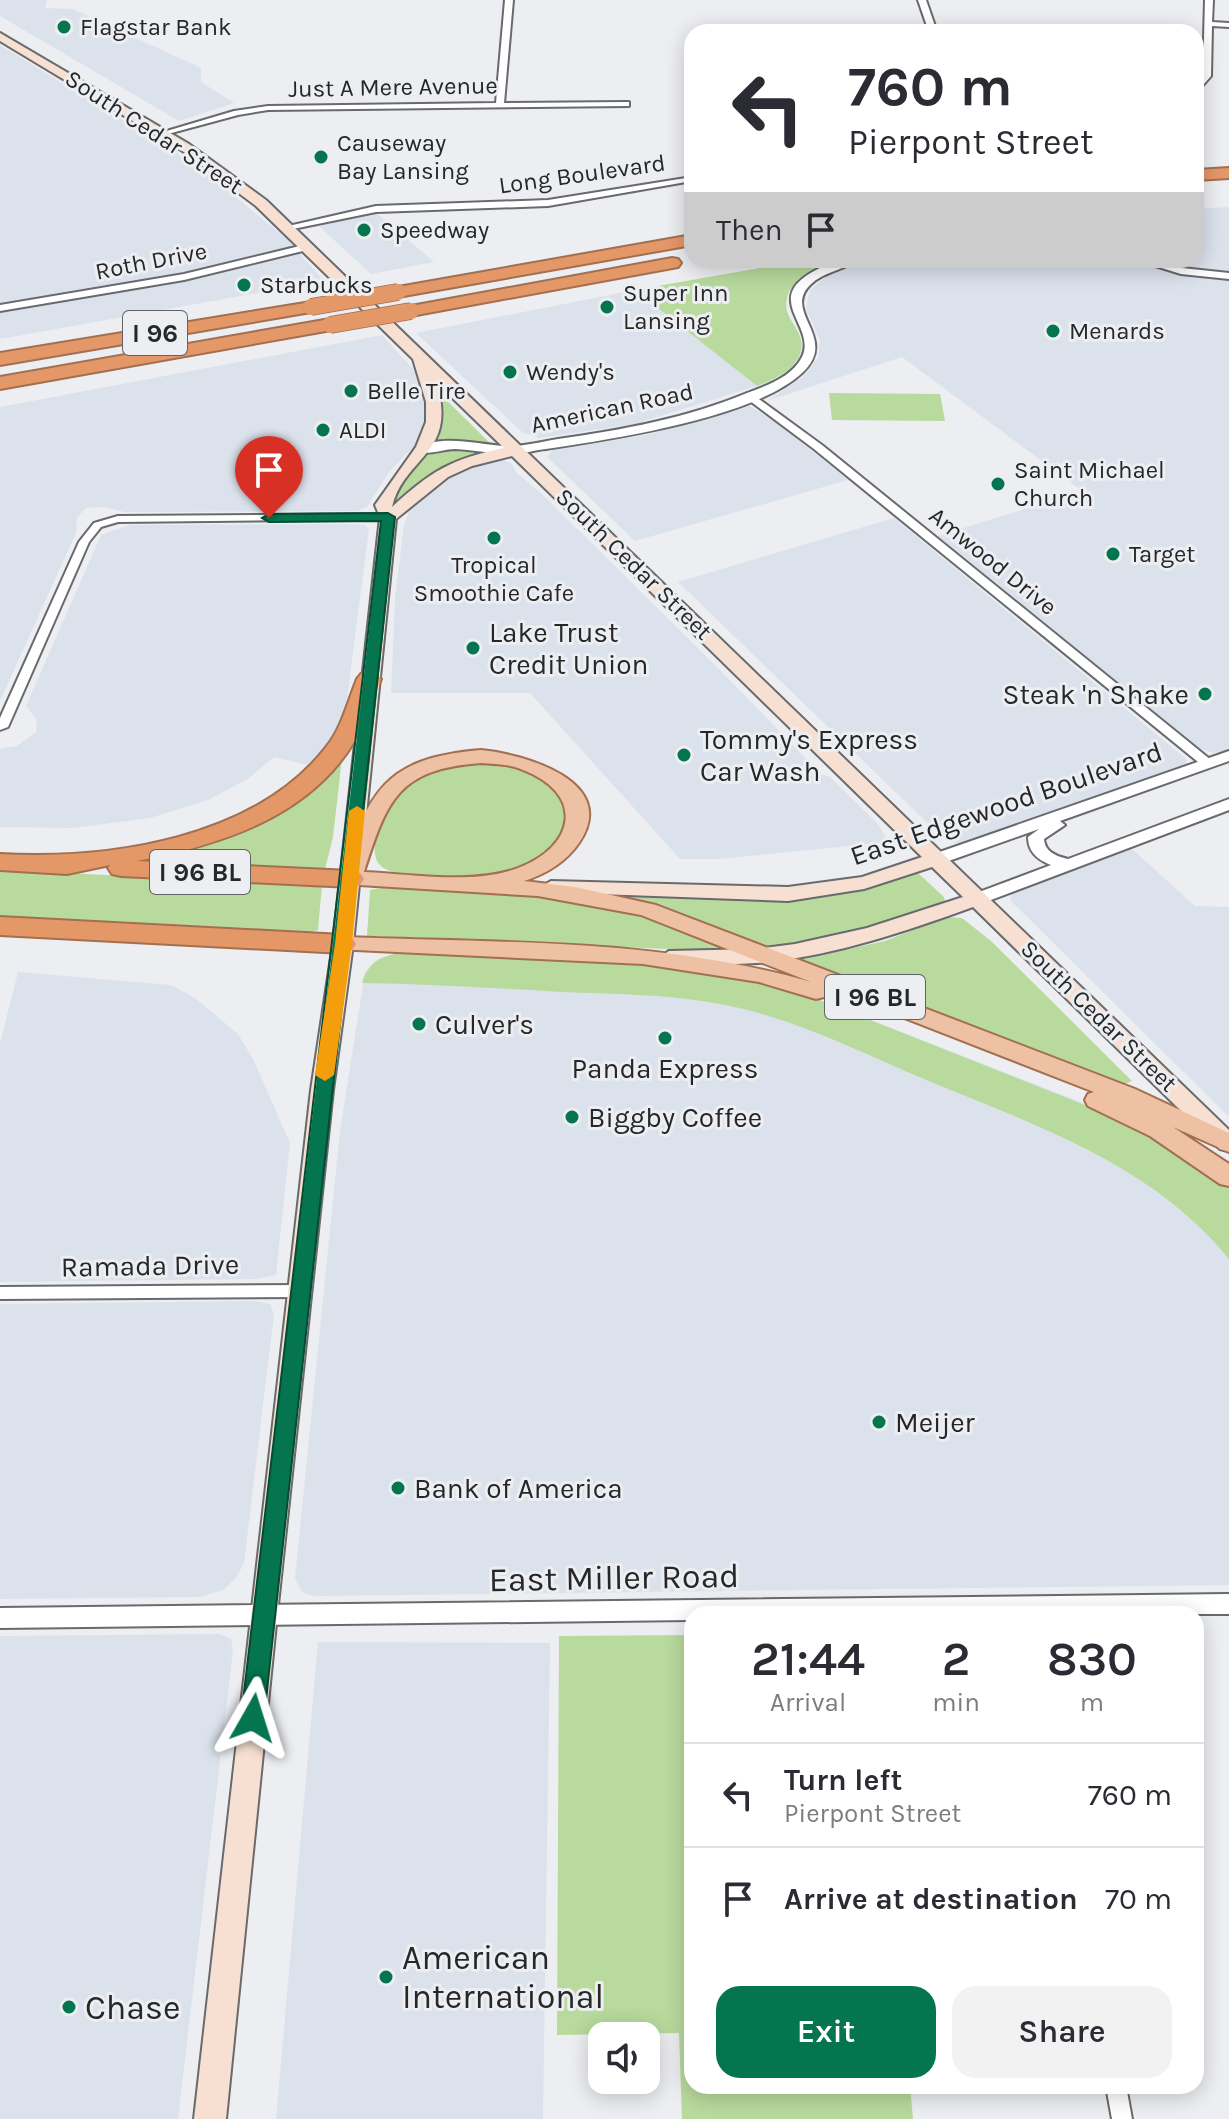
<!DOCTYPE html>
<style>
body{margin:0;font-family:Karla,sans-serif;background:#f2f2f3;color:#2b2b33;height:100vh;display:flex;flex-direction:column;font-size:30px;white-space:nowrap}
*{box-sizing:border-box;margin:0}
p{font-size:26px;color:#7c7c81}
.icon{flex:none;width:44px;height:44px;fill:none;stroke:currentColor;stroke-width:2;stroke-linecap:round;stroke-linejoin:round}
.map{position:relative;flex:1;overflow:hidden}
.panel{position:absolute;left:684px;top:1606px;width:520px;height:488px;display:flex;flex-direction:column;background:#fff;border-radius:24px;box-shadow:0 4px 20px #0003}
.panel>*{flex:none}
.banner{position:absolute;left:684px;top:24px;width:520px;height:244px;border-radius:24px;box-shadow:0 4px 20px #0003;background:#fff;color:#2b2b33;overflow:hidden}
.tools{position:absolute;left:588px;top:2022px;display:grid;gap:16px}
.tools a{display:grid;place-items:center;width:72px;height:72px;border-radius:16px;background:#fff;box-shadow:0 4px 20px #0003;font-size:40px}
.pin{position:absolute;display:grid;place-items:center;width:68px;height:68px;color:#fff;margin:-82px -34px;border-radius:50% 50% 50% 0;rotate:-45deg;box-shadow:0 0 8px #0007}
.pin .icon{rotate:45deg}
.me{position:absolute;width:88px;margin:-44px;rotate:6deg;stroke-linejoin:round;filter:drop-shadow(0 0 6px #0008)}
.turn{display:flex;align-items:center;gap:28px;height:168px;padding:0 32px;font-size:36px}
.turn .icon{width:104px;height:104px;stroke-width:2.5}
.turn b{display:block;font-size:56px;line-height:68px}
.then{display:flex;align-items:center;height:76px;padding:0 32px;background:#0003;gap:16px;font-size:30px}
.eta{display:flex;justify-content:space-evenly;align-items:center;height:136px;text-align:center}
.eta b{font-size:48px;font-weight:600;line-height:56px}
.primary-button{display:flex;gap:16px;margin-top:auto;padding:16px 32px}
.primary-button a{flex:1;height:92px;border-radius:24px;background:#04754f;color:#fff;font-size:32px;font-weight:600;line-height:92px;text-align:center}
.primary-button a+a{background:#f2f2f3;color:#2b2b33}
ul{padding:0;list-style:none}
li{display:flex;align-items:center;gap:24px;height:104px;padding:0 32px;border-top:2px solid #e1e1e2}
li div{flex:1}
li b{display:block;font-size:30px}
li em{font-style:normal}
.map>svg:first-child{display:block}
.built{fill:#dce2ec}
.green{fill:#b8da9d}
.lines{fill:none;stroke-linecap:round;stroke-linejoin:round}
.minor-casing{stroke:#686a6d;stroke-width:4}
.tertiary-casing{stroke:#686a6d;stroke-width:4}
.secondary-casing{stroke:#686a6d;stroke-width:4}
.primary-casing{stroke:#a27051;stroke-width:4}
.motorway-casing{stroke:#a27051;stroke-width:4}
.minor{fill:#fff;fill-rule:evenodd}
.tertiary{fill:#fff;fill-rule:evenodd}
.secondary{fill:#f7e0d1;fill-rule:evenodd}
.primary{fill:#efc1a4;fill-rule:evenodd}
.motorway{fill:#e49767;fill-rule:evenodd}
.motorway-bridge-casing{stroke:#a27051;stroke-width:18;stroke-linecap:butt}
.motorway-bridge{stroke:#e49767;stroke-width:16}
.route{fill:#04754f;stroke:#034c33;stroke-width:2}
.slow{fill:#f59e0b}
.poi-dot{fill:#04754f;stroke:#eceef2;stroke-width:3}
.labels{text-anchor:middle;stroke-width:6;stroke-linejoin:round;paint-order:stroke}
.far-poi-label{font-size:24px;fill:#262728;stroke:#eceef2;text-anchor:start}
.far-street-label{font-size:24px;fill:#262728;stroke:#eceef2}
.shield{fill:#eceef2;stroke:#616365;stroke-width:2}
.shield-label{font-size:26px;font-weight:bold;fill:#262728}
.poi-label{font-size:28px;fill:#262728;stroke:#eceef2;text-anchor:start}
.street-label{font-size:28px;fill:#262728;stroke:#eceef2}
.near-street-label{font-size:34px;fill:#262728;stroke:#eceef2}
.near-poi-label{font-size:34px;fill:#262728;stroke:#eceef2;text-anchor:start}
</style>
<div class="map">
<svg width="1229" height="2119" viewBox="0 0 1229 2119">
<rect width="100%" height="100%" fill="#eceef2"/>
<g class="built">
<path d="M0,0H47L45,8L73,9L201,68V82L234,103L179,121L0,16Z"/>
<path d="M0,45L199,167L287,239L324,281L0,339Z"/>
<path d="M1229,207V272L1187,268L1156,260H1196V209Z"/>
<path d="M375,212L434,262L371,274L319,226Z"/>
<path d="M872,260H1130L1173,273L1229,281V750L1213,753L1198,748L938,536L1082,491L902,357L767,401L804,376L818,358L820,340L806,309L810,290L831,273Z"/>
<path d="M635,290L757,386L635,424L539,438L522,432L416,333Z"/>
<path d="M382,335L414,370L423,385L427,396L426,428L418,442L389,472L367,507L357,511L124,512L105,507L86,508L77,517L76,533L0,701V407Z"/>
<path d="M748,405L780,425L848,480L635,541L547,457L553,450L651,434Z"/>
<path d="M499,459L511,463L516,472L544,496L716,666L821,774L830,777L878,824L889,842L719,859H680L530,693H391L395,598L404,525L409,512L415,502L447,476L468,466Z"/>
<path d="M894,518L1185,758L1187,764L967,843H952L942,837L678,582Z"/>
<path d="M350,524L364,525L369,529L347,698L339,727L312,766L274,757L248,779L208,800L150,818L73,828L0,827V749L17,746L36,732L37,720L26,706L101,535L129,525Z"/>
<path d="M1130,847L1195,906L1229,907V1117L1011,901L1010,895L1019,888Z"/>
<path d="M397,953L671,967L807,995L1086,1104L1229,1188V1585L315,1596L303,1593L295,1578L340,1131L365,972L378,959Z"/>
<path d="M18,972L171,985L195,998L238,1034L253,1059L290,1143L276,1275L256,1279L0,1282V1043Z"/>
<path d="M255,1301L270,1304L274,1314L244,1563L236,1578L223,1590L200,1597L0,1599V1304Z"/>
<path d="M219,1634L231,1639L233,1650L178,2119H0V1636Z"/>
<path d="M318,1642L550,1643L543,2119H276Z"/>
</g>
<g class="green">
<path d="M805,260H835C814,268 781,283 787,311C790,322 799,329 801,340C806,365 776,379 757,386L635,290Z"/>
<path d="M438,392L439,393L491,444L435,440L442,415Z"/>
<path d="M829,393L940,394L945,421L832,420Z"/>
<path d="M435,448L493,449L442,469L390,506C400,486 413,458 435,448Z"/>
<path d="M342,758L333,837L325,869L139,859L180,849Z"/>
<path d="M476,763C506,764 540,769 559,795C567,805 567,818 563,830C557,847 540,859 524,866C500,876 397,884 380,865C369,854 377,824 384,813C406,777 436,769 476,763Z"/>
<path d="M0,870L322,885L318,930L308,933L0,919Z"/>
<path d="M918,873L944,897L945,902L884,924L818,940L770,947L627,897L629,895L780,899L856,890Z"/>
<path d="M386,887L569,899L640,915L722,947L713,951L367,936L370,890Z"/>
<path d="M946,917L962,918L991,941L1132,1081L1122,1085L797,960L885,941Z"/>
<path d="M405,953L671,967L740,977L807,995L1110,1115C1151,1134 1194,1159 1229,1188V1259C1151,1163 1034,1125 924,1079C855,1050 788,1015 714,1003C664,994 613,994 562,992C496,988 429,984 362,983C368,961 384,954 405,953Z"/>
<path d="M692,1635V2086H910L913,2119H682L679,2033L557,2035L559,1636Z"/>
</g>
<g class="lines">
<g class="minor-casing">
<g id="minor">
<path d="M505,0H513L504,103L626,102H629V106L268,110L238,115L164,135L160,133L234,111L268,106L496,103Z"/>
<path d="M918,0H926L937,32H929Z"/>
<path d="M1205,0H1213L1212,22L1229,23V27L1212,26L1211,76L1196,93V86L1203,76Z"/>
<path d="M692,177V181L548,206L376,212L288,230L284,227L376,206L548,200Z"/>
<path d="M308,244L312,247L311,249L184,280L0,311V305L184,274Z"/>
<path d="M746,394H752L822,445L1211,760L1213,763L1211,766H1203L814,449L746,398Z"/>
<path d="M388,514L393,517L392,519L118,522L101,527L89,542L8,727L0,730V718L79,542L94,523L118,516Z"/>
<path d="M301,1285L306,1287L309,1291L306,1295L301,1297L0,1299V1287Z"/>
<path d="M1106,2086H1126L1132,2119H1112Z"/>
</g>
</g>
<g class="tertiary-casing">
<g id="tertiary">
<path d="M840,260H858C843,270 823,272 810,285C782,313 840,338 802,373C754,418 612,439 546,449C536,450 526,453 516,454C496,455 476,450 455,449C443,449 424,457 415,450C438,433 477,444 504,446C522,447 540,442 558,439C622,430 687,418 747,393C766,386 792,377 802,357C819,322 746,293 840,260Z"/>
<path d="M1136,260H1155L1182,268L1229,273V279L1181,274Z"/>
<path d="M1229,751V761L1060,821L1065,825L1044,839C1045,852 1056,856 1068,859L1229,799V810L983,903H971L969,899L971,895L1051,865C1038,860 1028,852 1028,837L1039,829L943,863L937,864L929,859L931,855Z"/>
<path d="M1229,1594V1614H692V1620L0,1628V1608Z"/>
</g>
</g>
<g class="secondary-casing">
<path id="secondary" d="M0,33L189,144L266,200L1229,1130L1228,1151L1220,1149L973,907C907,931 839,954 769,962C736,965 702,964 669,965L659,958L669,951L756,949L795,944L867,928L963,897L932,867L864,889L788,901L544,892L541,887L551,881L788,887L862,877L922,857L512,456L472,466L448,477L396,519L353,944L333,1090L277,1614L226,2119H194L311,1090L333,944L380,517L375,505L416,447L426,422V402L413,359L256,206L181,150L0,41ZM436,382L504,448C451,459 431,471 392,507C404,456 459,454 436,382Z"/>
</g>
<g class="primary-casing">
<path id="primary" d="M481,750C523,754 621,781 579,843C566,862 546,874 524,881L575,887L656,905L1135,1089L1229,1133V1152L1173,1127L1229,1164V1186L1220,1184L1150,1136L1088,1106L1085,1100L1088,1094L1094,1092L825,987L828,991L824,997L816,999L759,982L643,964L335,949L332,944L335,939L343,937C501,943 658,938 811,982L641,915L538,896L343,884L340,879C369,793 382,758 481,750ZM481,763C495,764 510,764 523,770C585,794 576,846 518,868C472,885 413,874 364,872C387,800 398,769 481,763Z"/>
</g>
<g class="motorway-casing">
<g id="motorway">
<path d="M1229,168V178L1196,180V170Z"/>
<path d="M692,235V245L398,297L389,292L398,287Z"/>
<path d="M672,258L678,259L681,263L678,267L411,316L402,311L411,306Z"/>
<path d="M311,302L317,303L320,307L317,311L0,365V353Z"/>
<path d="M330,319L337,321L339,325L337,329L0,389V377Z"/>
<path d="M369,672L377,674L381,679C372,700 366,722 354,742C308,818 219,845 137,861L351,871L360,873L364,879L360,885L351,887L121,876L112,874L108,868L110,865L67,874L0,870V854C109,860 256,839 327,746C342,727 348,701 357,679L361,674Z"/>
<path d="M0,917L343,935L352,938L356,944L352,950L343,953L0,935Z"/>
</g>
</g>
<use href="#minor" class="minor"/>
<use href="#tertiary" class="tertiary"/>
<use href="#secondary" class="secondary"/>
<use href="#primary" class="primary"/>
<use href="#motorway" class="motorway"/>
<g class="motorway-bridge-casing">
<g id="motorway-bridge">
<path d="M311,307L398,292"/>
<path d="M330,325L411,311"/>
</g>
</g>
<use href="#motorway-bridge" class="motorway-bridge"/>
</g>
<path class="route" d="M388,513L395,517C355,918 307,1318 264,1718L261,1726L253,1729L244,1726L241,1718C287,1319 338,921 381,521L269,522L262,518L269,514Z"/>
<path class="slow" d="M357,806L365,811L352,944L334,1075L325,1081L315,1075L335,944L349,811Z"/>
<g class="poi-dot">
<circle cx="64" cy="27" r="8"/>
<circle cx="321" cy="157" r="8"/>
<circle cx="364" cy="230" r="8"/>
<circle cx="244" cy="285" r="8"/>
<circle cx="607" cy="307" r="8"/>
<circle cx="1053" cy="331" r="8"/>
<circle cx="510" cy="372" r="8"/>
<circle cx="351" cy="391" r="8"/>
<circle cx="323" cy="430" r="8"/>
<circle cx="998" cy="484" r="8"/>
<circle cx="494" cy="538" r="8"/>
<circle cx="1113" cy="554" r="8"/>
<circle cx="473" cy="648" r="8"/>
<circle cx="1205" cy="694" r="8"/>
<circle cx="684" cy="755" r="8"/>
<circle cx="419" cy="1024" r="8"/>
<circle cx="665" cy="1038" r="8"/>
<circle cx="572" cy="1117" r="8"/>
<circle cx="879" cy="1422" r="8"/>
<circle cx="398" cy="1488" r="8"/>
<circle cx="386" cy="1977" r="8"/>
<circle cx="69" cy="2007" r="8"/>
</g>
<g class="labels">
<g class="far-poi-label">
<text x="80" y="35">Flagstar Bank</text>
<text x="337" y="151">Causeway<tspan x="337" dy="28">Bay Lansing</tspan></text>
<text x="380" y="238">Speedway</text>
<text x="260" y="293">Starbucks</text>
<text x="623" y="301">Super Inn<tspan x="623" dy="28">Lansing</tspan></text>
<text x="1069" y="339">Menards</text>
<text x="526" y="380">Wendy's</text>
<text x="367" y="399">Belle Tire</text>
<text x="339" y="438">ALDI</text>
<text x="1014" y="478">Saint Michael<tspan x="1014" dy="28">Church</tspan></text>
<text x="1129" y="562">Target</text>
<text x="494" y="573" text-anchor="middle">Tropical<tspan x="494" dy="28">Smoothie Cafe</tspan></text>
</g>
<g class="far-street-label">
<text transform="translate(393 87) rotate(-1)" y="8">Just A Mere Avenue</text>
<text transform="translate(154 132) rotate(33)" y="8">South Cedar Street</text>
<text transform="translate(582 174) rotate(-8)" y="8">Long Boulevard</text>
<text transform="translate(151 261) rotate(-11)" y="8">Roth Drive</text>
<text transform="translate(612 408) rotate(-12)" y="8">American Road</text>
<text transform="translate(993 561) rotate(39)" y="8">Amwood Drive</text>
<text transform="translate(634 564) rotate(44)" y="8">South Cedar Street</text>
<text transform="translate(1099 1016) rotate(44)" y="8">South Cedar Street</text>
</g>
<g class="shield">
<rect x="123" y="311" width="64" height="44" rx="6"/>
<rect x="150" y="850" width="100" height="44" rx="6"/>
<rect x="825" y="975" width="100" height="44" rx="6"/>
</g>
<g class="shield-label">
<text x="155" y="342">I 96</text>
<text x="200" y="881">I 96 BL</text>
<text x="875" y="1006">I 96 BL</text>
</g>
<g class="poi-label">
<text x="489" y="642">Lake Trust<tspan x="489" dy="32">Credit Union</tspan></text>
<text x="1189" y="704" text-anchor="end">Steak 'n Shake</text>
<text x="700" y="749">Tommy's Express<tspan x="700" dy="32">Car Wash</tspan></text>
<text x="435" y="1034">Culver's</text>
<text x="665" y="1078" text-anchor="middle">Panda Express</text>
<text x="588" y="1127">Biggby Coffee</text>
<text x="895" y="1432">Meijer</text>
<text x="414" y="1498">Bank of America</text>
</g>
<g class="street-label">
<text transform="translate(1006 803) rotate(-19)" y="10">East Edgewood Boulevard</text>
<text transform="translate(150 1265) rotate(-1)" y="10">Ramada Drive</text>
</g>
<g class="near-street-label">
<text transform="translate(614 1577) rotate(-1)" y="12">East Miller Road</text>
</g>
<g class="near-poi-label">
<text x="402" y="1969">American<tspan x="402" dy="39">International</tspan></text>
<text x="85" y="2019">Chase</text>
</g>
</g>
</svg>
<div class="tools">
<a><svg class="icon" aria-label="sound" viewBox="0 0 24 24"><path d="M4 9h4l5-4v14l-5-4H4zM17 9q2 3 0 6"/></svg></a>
</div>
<div class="pin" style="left:269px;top:518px;background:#d93025"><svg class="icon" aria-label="arrive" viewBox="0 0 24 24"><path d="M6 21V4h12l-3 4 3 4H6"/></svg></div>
<svg class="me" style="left:253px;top:1718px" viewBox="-20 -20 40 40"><path d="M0-17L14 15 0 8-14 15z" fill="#04754f" stroke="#fff" stroke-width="4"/></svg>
<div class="banner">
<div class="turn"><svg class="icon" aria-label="left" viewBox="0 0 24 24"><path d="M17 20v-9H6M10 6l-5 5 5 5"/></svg><div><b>760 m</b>Pierpont Street</div></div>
<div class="then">Then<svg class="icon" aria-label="arrive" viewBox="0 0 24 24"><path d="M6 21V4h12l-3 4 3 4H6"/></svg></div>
</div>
<section class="panel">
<div class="eta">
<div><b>21:44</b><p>Arrival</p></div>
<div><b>2</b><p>min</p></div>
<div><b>830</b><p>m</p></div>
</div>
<ul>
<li><svg class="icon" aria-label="left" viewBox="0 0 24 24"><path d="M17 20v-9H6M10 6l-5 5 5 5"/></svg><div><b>Turn left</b><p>Pierpont Street</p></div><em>760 m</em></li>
<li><svg class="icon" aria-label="arrive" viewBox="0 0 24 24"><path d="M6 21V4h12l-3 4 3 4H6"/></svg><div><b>Arrive at destination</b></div><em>70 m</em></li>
</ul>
<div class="primary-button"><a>Exit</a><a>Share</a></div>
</section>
</div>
